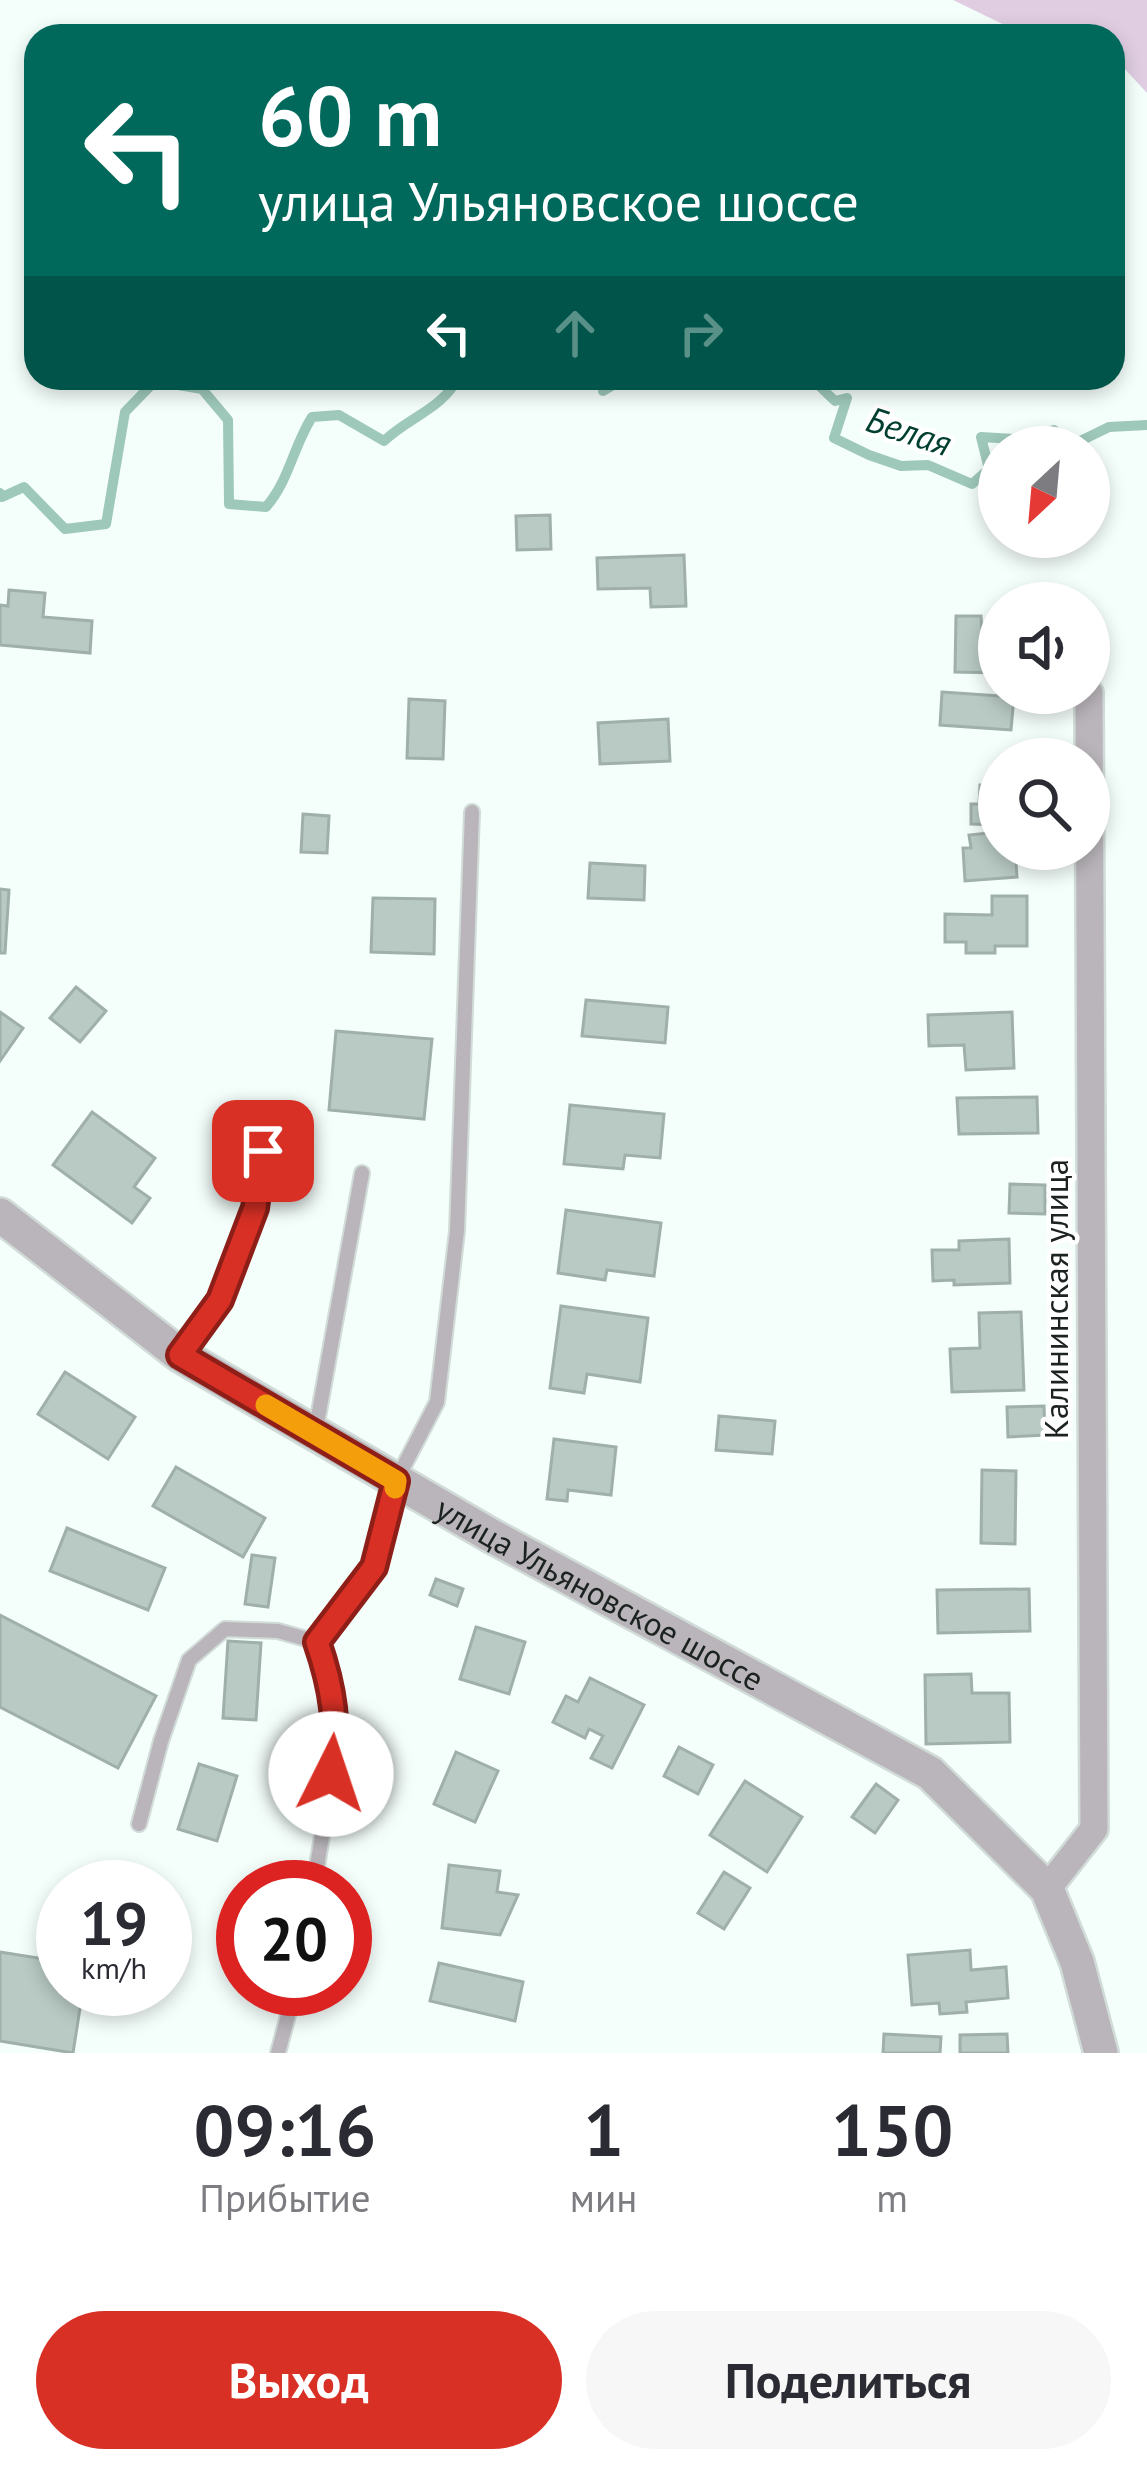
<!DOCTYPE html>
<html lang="ru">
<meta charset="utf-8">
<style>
body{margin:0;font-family:"PT Sans",sans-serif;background:#f7f7f7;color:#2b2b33;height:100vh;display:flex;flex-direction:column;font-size:45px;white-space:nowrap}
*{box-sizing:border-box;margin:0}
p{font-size:39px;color:#7c7c81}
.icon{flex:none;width:66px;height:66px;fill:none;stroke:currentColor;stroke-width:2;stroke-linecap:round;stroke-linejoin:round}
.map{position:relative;height:2053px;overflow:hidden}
.side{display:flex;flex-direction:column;background:#fff;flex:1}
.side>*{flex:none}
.hud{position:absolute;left:24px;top:24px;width:1101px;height:366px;border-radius:36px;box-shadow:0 6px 18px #0003;background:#00695c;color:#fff;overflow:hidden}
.needle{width:78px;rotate:206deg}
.controls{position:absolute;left:978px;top:426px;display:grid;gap:24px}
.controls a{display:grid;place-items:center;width:132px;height:132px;border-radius:50%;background:#fff;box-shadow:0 6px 18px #0003;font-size:60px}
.speed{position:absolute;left:36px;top:1860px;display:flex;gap:24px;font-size:60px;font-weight:700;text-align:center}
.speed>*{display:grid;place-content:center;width:156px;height:156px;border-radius:50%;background:#fff;box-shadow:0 6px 18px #0003;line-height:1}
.speed small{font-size:30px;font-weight:400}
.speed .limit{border:18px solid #d22;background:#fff;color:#111}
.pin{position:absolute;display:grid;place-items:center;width:102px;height:102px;color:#fff;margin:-51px;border-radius:24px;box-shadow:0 6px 18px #0006}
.me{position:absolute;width:132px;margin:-66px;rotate:4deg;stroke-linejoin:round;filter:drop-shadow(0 0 9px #0008)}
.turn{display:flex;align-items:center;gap:42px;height:252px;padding:0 36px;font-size:54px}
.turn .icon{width:156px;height:156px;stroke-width:2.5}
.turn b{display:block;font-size:84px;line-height:102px}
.lanes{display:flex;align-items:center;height:114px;padding:0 36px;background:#0003;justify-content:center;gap:60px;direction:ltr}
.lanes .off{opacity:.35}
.eta{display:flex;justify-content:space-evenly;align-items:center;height:204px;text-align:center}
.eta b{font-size:72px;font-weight:700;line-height:84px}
.primary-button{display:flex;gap:24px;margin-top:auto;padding:24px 36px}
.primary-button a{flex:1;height:138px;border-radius:72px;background:#d93025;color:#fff;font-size:48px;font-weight:700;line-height:138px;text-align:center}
.primary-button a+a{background:#f7f7f7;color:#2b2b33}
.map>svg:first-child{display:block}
.green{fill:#e0cde2}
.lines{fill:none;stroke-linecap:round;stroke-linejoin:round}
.stream{stroke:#9ec8ba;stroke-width:10}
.building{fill:#b9cac5;stroke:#9fafaa;stroke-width:3}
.service-casing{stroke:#d1dbd8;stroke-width:18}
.minor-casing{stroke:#d1dbd8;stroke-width:32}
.tertiary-casing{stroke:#d1dbd8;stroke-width:38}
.service{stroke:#b9b5ba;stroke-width:14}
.minor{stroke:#b9b5ba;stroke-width:27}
.tertiary{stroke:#b9b5ba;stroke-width:33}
.route-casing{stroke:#8d1f18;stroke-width:30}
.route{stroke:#d93025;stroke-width:21}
.slow{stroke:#f59e0b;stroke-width:21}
.labels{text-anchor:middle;stroke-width:9;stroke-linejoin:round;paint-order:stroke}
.street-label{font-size:33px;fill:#1c2220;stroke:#fff}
.water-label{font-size:36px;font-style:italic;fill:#003e30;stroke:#fff}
</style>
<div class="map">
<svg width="1147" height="2053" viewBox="0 0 1147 2053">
<rect width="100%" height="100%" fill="#f4fefb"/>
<path class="green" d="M953,0H1147V93L1124,68L1113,65V36H1027Z"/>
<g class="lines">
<g class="stream">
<path d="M606,378L603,391L625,378"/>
<path d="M811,378L835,401L847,398L834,438L869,455L901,466L928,465L972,484L989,469L981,437L1028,440L1054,430L1064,447"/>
<path d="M1068,447L1109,427L1147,425"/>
<path d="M0,493L2,497L24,487L65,529L106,524L125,412L155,381L202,389L228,420L229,504L266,507C289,481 293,447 312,417L339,415L384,441C409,417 442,409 458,378"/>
</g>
</g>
<g class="building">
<path d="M550,515L551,549L517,550L516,516Z"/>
<path d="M684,555L686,606L651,607L650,588L598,589L597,558Z"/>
<path d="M9,590L45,593L43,617L92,621L90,653L0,645V605L8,606Z"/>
<path d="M956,616H981L982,634H999V673L955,672Z"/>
<path d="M942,692L1014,697L1011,730L940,725Z"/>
<path d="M409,699L445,701L443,759L407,758Z"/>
<path d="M668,719L670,761L600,764L598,723Z"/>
<path d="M980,785H994L993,794H999V825L971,824V804H979Z"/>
<path d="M303,814L329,816L327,853L301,852Z"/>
<path d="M999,832V849H1015L1017,877L965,881L963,848H971L969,835Z"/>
<path d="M590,863L645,866L644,900L588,898Z"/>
<path d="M0,889L9,890L5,953H0Z"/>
<path d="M992,896H1027V946H995V953H966V942H945V914L992,915Z"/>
<path d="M373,898L435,899L434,954L371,952Z"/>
<path d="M76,987L106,1011L80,1042L50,1018Z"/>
<path d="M586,1000L668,1007L665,1043L582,1036Z"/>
<path d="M0,1012L23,1028L0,1061Z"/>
<path d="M1012,1012L1014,1068L966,1070L964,1045L929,1046L928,1015Z"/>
<path d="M336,1031L432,1039L424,1119L329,1110Z"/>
<path d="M1037,1097L1038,1133L959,1134L957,1098Z"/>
<path d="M570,1105L664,1114L660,1158L625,1155L623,1169L564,1164Z"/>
<path d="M92,1112L155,1158L134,1187L150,1198L132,1223L53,1165Z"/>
<path d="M1010,1184L1045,1185V1214L1009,1213Z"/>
<path d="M566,1210L661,1223L654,1276L607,1270L605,1280L558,1273Z"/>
<path d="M1009,1239L1010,1283L954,1285V1280L933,1281L932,1250H959V1241Z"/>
<path d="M561,1306L648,1318L640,1382L587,1374L584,1393L550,1388Z"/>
<path d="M1021,1312L1024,1390L952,1392L950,1349L980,1348L979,1313Z"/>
<path d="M65,1372L135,1417L108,1459L38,1414Z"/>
<path d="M1044,1406L1045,1435L1008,1437L1007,1407Z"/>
<path d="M719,1416L775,1421L772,1454L716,1450Z"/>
<path d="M554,1439L616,1447L611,1495L568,1490L567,1501L547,1499Z"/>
<path d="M176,1467L265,1518L243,1557L153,1506Z"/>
<path d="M982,1470L1016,1471L1015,1544L981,1543Z"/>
<path d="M67,1528L165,1568L148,1610L50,1571Z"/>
<path d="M252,1555L275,1558L268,1607L245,1604Z"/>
<path d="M436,1579L463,1589L457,1606L430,1595Z"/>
<path d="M1029,1589L1030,1631L938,1633L937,1590Z"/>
<path d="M0,1615L156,1696L118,1768L0,1707Z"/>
<path d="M476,1627L525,1642L509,1694L460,1679Z"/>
<path d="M228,1641L261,1643L256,1720L223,1718Z"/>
<path d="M971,1674L972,1693H1009L1010,1742L926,1744L925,1675Z"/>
<path d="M590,1678L644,1705L612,1768L591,1758L603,1736L589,1729L585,1738L553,1722L566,1696L578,1702Z"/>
<path d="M679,1747L713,1765L698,1794L664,1776Z"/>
<path d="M456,1752L498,1771L475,1822L434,1804Z"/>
<path d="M199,1764L237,1776L217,1841L178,1829Z"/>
<path d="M745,1781L802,1817L767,1872L710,1835Z"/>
<path d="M876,1784L898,1800L875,1833L852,1817Z"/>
<path d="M449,1865L500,1871L497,1892L518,1895L500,1935L442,1928Z"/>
<path d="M724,1872L750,1888L724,1929L698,1913Z"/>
<path d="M970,1950L971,1970L1006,1967L1008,1998L966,2002L967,2012L940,2014L939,2003L912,2005L908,1955Z"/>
<path d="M0,1952L63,1962V1989H83L73,2053L0,2041Z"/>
<path d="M439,1963L523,1982L515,2021L430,2001Z"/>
<path d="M884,2034L941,2037L940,2053H883Z"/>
<path d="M1007,2034L1008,2053H960V2035Z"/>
</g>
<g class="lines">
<g class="service-casing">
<g id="service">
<path d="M180,1355L220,1300L255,1208L263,1152"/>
<path d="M315,1434L362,1173"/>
<path d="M317,1642L373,1567L396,1481L437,1402L457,1231L472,812"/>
<path d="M139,1824L161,1741L189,1660L225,1629L278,1631L317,1642C327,1673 337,1703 337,1735C337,1782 318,1837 315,1887"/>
<path d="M278,2053L295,1989"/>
</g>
</g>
<g class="minor-casing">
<path id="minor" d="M1047,1889L1094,1829L1089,693"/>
</g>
<g class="tertiary-casing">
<g id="tertiary">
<path id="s1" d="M0,1215L180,1355L490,1535L930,1773L1047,1889L1077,1962L1101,2053"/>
</g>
</g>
<use href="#service" class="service"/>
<use href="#minor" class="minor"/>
<use href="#tertiary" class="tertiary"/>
</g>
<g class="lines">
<g class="route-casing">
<path id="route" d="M263,1151L255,1208L220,1300L180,1355L396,1481L374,1567L317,1642C333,1688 339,1727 331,1774"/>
</g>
<use href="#route" class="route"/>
<path class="slow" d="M266,1405L396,1481L395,1488"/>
</g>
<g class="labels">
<g class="street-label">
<text transform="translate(1056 1299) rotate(-90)" y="12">Калининская улица</text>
<text dy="12" stroke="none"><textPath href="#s1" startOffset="711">улица Ульяновское шоссе</textPath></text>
</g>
<g class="water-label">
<text transform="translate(909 431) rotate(18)" y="13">Белая</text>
</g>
</g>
</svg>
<div class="controls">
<a><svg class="needle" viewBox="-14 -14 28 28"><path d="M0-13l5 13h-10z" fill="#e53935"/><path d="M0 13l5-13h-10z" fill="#7c7c81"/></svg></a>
<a><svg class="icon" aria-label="sound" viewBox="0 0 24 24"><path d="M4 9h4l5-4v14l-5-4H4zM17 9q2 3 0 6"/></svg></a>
<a><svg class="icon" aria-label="search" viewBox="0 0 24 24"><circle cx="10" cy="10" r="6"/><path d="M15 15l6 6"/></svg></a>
</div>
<div class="speed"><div>19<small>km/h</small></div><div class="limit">20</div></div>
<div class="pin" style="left:263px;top:1151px;background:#d93025"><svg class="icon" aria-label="arrive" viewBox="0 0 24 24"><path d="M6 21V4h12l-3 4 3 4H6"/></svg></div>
<svg class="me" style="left:331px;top:1774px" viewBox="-20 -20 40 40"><circle r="19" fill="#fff"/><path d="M0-13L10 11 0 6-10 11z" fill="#d93025"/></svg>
<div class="hud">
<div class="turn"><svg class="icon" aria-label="left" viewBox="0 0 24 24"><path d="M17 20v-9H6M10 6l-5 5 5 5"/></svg><div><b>60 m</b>улица Ульяновское шоссе</div></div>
<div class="lanes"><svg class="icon" aria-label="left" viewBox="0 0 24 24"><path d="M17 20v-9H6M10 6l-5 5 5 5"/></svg><svg class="icon off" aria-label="ahead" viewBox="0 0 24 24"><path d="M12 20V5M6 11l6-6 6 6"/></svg><svg class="icon off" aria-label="right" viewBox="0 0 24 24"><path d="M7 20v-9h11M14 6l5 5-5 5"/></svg></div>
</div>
</div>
<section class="side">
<div class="eta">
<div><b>09:16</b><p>Прибытие</p></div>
<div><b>1</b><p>мин</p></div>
<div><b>150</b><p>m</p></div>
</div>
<div class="primary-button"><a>Выход</a><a>Поделиться</a></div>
</section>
